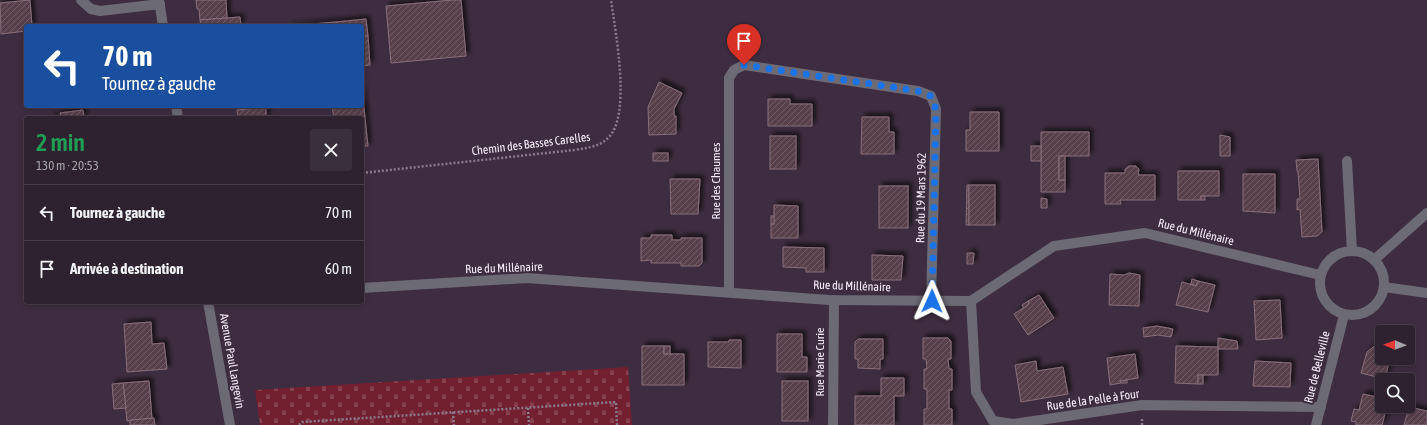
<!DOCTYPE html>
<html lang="fr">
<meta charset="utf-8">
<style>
body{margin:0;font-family:"Asap Condensed",sans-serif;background:#3a2f3c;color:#f1f3f6;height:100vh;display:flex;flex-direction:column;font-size:15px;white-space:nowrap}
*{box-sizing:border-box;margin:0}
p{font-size:13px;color:#a7a4ab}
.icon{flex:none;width:22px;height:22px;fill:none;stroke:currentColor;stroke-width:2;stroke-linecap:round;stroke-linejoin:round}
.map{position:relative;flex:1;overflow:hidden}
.sheet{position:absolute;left:24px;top:116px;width:340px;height:188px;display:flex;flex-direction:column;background:#2e2230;border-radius:4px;box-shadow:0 2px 6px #0003,0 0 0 1px #493f4c}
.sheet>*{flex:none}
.hud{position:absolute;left:24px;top:24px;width:340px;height:84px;border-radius:4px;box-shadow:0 2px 6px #0003,0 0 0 1px #493f4c;background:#1a4fa0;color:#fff;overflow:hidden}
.needle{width:26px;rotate:271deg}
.buttons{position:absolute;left:1375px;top:325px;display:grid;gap:8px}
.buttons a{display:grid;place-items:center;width:40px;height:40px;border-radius:4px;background:#2e2230;box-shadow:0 2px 6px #0003,0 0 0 1px #493f4c;font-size:20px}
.pin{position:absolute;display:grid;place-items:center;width:34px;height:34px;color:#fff;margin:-41px -17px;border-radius:50% 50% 50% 0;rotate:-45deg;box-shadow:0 0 4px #0007}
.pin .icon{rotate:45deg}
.me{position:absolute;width:44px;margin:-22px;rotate:1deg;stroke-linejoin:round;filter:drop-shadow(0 0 3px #0008)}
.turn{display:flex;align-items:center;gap:14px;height:84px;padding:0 12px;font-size:18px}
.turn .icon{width:52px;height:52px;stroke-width:2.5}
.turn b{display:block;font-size:28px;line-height:34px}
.round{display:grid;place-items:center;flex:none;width:42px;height:42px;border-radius:4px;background:#3a2f3c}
.head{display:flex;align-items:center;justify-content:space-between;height:68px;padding:0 12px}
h1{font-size:24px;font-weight:600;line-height:30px;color:#1e9e55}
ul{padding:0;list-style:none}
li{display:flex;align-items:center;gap:12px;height:56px;padding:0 12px;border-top:1px solid #493f4c}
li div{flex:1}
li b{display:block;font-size:15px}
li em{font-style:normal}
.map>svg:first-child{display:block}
.cemetery{fill:url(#cemetery-stones)}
.building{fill:url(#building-hatch);stroke:#896e7b;filter:url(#shadow)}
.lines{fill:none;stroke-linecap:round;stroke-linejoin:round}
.path{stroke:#897b8b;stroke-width:2.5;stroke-dasharray:2 2;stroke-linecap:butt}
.minor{stroke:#6c6a75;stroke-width:10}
.route{stroke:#1a73e8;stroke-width:7;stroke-dasharray:0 12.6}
.labels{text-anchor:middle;stroke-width:4;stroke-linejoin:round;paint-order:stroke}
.street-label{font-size:12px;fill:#f7edf9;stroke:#3e2d40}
</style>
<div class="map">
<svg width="1427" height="425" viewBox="0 0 1427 425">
<defs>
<pattern id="cemetery-stones" width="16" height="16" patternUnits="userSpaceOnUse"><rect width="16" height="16" fill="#721f30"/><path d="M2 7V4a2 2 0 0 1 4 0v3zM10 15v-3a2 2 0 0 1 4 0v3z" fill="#87404f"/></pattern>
<pattern id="building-hatch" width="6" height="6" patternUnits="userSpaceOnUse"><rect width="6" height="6" fill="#59404c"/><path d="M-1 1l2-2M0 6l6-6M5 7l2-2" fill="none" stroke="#725c67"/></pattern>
<filter id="shadow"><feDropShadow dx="3.5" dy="-3.5" stdDeviation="2" flood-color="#0009"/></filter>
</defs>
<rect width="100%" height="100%" fill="#3e2d40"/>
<path class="cemetery" d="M628,367L632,425H260L255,390Z"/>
<g class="building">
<path d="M30,0L32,26H26V31L1,34L0,3Z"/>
<path d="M196,0H226L227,18L200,20L199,9H197Z"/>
<path d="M453,0H461L466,56L391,63L386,6Z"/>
<path d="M240,17L241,26H201L200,20Z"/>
<path d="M366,19L368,36H362V26H337L336,22Z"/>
<path d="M336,22L337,26H288Z"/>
<path d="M362,36H368L370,65L362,66Z"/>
<path d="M659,82L682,93L674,109V116H676V134L649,135L648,107Z"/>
<path d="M362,90L368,146H362V118H334L332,106H362Z"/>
<path d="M768,99H790V104H812V126H768Z"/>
<path d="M266,107V118H238L237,110Z"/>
<path d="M83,110L84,118H52V116H61L60,113Z"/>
<path d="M970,112H999V151H966V130H970Z"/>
<path d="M862,117H889V132H894V154H861Z"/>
<path d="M1041,132H1089V156H1059V180H1065V192H1041Z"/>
<path d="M1220,135L1230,137V156H1220Z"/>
<rect x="770" y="136" width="26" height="33"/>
<rect x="1031" y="146" width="10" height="15"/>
<rect x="653" y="153" width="15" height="8"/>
<rect x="1059" y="156" width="6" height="24"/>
<path d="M1318,159L1322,232L1317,236L1302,237L1300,209L1297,210V199H1300L1298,171H1297L1296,160Z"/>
<path d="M1129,166H1136L1139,169L1138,175H1155V200H1120L1121,204H1105V173H1125V169Z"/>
<path d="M1178,171H1219V196H1201V200H1178Z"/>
<path d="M1243,174H1275V213L1243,211Z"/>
<path d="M670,179H700L698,214H671Z"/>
<path d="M967,185H969V225H966Z"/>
<rect x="969" y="185" width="26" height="40"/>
<rect x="879" y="186" width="29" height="42"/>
<rect x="1201" y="196" width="4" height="4"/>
<path d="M1041,198L1047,199V208H1041Z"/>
<path d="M774,205L798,206V238H771V224H774Z"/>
<rect x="771" y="216" width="3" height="8"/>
<path d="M651,235H672V240H681V238H702V263L699,266H681V263H651V260L641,261V238H651Z"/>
<path d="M783,247L824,248V272H806V268L783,267Z"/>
<path d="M967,253H974L973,264H967Z"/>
<path d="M872,255L903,256L901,280H872Z"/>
<path d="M1129,273L1140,275L1139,306L1109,305L1110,274L1124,275Z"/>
<path d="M1192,279L1198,281L1196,286L1191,284Z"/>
<path d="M1198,281L1215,285L1208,312L1176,305L1182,282L1196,286Z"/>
<path d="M1039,295L1054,318L1028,335L1014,314L1029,304L1028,301Z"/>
<path d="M1280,300L1282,338L1256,340L1254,301Z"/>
<path d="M1028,301L1029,304L1024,308L1022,305Z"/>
<path d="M151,322L152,344L164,343L167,369L127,372L124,324Z"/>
<path d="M1157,326L1173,329L1171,337L1158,335L1144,337L1143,328Z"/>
<path d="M777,334H802V357H807V372H777Z"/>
<path d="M923,338H948L951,341V359H948L949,369H952V390H949V409H952V425H924V409H927V389H924V369H927L926,359H923Z"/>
<path d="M1218,338L1237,341L1238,349H1218Z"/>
<path d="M858,339H883V359H880V369L858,368V359H855V342Z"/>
<path d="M729,340H741V368L708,367V342H729Z"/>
<path d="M1382,340V358H1398L1388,366L1385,379L1361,373L1367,352Z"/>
<path d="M642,346H664V354H684V385H642Z"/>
<rect x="664" y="346" width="6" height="8"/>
<path d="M1176,346L1218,347V375H1198V384L1175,383Z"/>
<path d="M1135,354L1138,378L1120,381L1121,383L1110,385L1107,358Z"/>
<path d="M1036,361L1037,371L1063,367L1068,394L1021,402L1015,365Z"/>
<path d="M1255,361L1291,363L1290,387L1253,386Z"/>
<rect x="1198" y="375" width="5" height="9"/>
<path d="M881,378H904V396H894V425H855V396H881Z"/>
<path d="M1127,380V383H1121L1120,381Z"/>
<path d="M149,381L152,419L127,421L123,383Z"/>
<rect x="782" y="381" width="26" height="40"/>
<path d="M123,383L126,408L114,409L112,384Z"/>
<path d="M1363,394L1382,398V406H1387L1382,425H1356V422L1351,421L1354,409L1359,410Z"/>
<path d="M1409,407L1427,411V425H1404Z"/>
<path d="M154,418L155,425H130V420Z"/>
</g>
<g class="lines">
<g class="path">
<path d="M362,173L574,150C587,148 599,147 608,138C632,116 615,30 611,0"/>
<path d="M528,408L529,425"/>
<path d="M453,412L454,425"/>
<path d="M1142,419V425"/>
<path d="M299,425L302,422L616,402L617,425"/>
</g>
<g class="minor">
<path d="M81,0L91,9L100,11L160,4"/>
<path d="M159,0L163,26"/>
<path d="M176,106L178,118"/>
<path d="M1347,161L1352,251"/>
<circle cx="1352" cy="283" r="32"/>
<path d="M1374,260L1427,213"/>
<path d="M1384,287L1427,293"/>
<path d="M362,288L527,278L829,300L971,301L1054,246L1145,233L1320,275"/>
<path d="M729,292V78L734,70L744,65L918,91L931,96L936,109L931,301"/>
<path d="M971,301L976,392L993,421L1013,424L1142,405L1321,407"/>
<path d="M208,302L230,425"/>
<path d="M833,425L834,300"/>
<path d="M1316,425L1344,315"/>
</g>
</g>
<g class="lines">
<path class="route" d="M744,65L918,91L931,96L936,109L932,301"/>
</g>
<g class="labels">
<g class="street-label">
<text transform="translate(531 144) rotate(-7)" y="4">Chemin des Basses Carelles</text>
<text transform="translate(716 181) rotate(-90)" y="4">Rue des Chaumes</text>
<text transform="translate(921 198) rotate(-89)" y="4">Rue du 19 Mars 1962</text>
<text transform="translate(1196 232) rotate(14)" y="4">Rue du Millénaire</text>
<text transform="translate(504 268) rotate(-2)" y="4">Rue du Millénaire</text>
<text transform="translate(852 286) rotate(2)" y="4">Rue du Millénaire</text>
<text transform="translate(232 361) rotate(80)" y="4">Avenue Paul Langevin</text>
<text transform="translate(820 362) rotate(-90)" y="4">Rue Marie Curie</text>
<text transform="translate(1317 367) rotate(-76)" y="4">Rue de Belleville</text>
<text transform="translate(1093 400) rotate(-8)" y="4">Rue de la Pelle à Four</text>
</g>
</g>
</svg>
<div class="buttons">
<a><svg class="needle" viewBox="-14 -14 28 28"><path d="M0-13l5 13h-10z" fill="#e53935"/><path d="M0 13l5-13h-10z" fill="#a7a4ab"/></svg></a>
<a><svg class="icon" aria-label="search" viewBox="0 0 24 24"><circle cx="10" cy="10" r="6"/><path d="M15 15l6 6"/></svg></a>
</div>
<div class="pin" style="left:744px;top:65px;background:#d93025"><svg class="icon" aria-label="arrive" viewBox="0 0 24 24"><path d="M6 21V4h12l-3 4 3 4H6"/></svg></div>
<svg class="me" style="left:932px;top:301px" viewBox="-20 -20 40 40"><path d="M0-17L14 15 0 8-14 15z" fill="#1a73e8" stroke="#fff" stroke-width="4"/></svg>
<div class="hud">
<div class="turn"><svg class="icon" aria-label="left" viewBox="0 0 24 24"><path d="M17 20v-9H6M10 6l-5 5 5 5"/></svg><div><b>70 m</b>Tournez à gauche</div></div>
</div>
<section class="sheet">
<div class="head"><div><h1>2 min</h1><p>130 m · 20:53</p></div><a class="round"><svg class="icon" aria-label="close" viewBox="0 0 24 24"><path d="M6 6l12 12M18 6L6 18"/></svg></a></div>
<ul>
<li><svg class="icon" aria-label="left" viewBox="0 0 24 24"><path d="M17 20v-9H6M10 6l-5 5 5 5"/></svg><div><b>Tournez à gauche</b></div><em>70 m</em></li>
<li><svg class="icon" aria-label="arrive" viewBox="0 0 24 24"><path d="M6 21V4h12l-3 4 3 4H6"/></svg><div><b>Arrivée à destination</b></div><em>60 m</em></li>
</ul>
</section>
</div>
